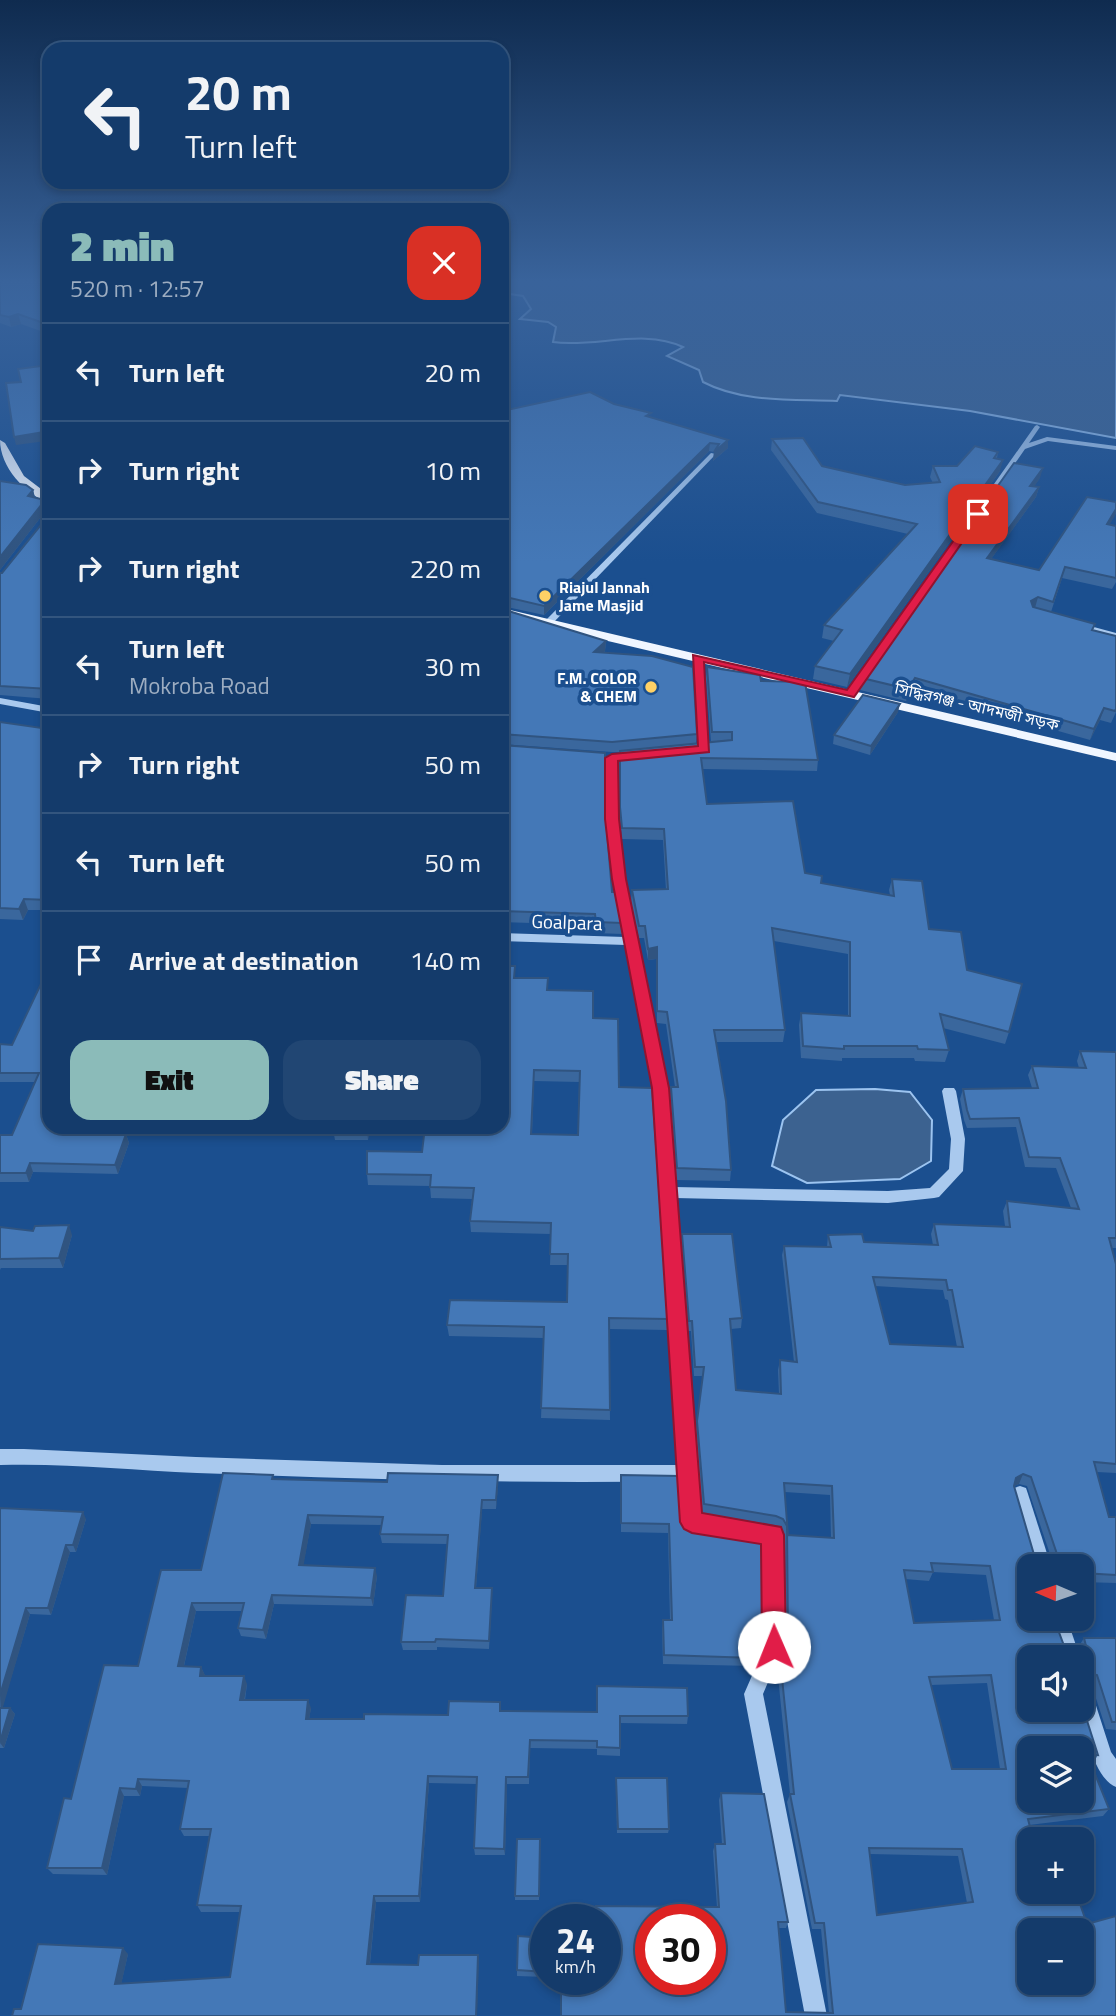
<!DOCTYPE html>
<meta charset="utf-8">
<style>
body{margin:0;font-family:"Titillium Web","Noto Sans Bengali",sans-serif;background:#214673;color:#f1f3f6;height:100vh;display:flex;flex-direction:column;font-size:26px;white-space:nowrap}
*{box-sizing:border-box;margin:0}
p{font-size:23px;color:#9dadc1}
.icon{flex:none;width:38px;height:38px;fill:none;stroke:currentColor;stroke-width:2;stroke-linecap:round;stroke-linejoin:round}
.map{position:relative;flex:1;overflow:hidden}
.drawer{position:absolute;left:42px;top:203px;width:467px;height:931px;display:flex;flex-direction:column;background:#143b6b;border-radius:21px;box-shadow:0 4px 10px #0003,0 0 0 2px #33557e}
.drawer>*{flex:none}
.banner{position:absolute;left:42px;top:42px;width:467px;height:147px;border-radius:21px;box-shadow:0 4px 10px #0003,0 0 0 2px #33557e;background:#143b6b;color:#f1f3f6;overflow:hidden}
.needle{width:46px;rotate:272deg}
.controls{position:absolute;left:1017px;top:1554px;display:grid;gap:14px}
.controls a{display:grid;place-items:center;width:77px;height:77px;border-radius:14px;background:#143b6b;box-shadow:0 4px 10px #0003,0 0 0 2px #33557e;font-size:35px}
.speed{position:absolute;left:530px;top:1904px;display:flex;gap:14px;font-size:35px;font-weight:700;text-align:center}
.speed>*{display:grid;place-content:center;width:91px;height:91px;border-radius:50%;background:#143b6b;box-shadow:0 4px 10px #0003,0 0 0 2px #33557e;line-height:1}
.speed small{font-size:18px;font-weight:400}
.speed .limit{border:10px solid #d22;background:#fff;color:#111}
.pin{position:absolute;display:grid;place-items:center;width:60px;height:60px;color:#fff;margin:-30px;border-radius:14px;box-shadow:0 4px 10px #0006}
.me{position:absolute;width:77px;margin:-38px;rotate:359deg;stroke-linejoin:round;filter:drop-shadow(0 0 5px #0008)}
.turn{display:flex;align-items:center;gap:24px;height:147px;padding:0 28px;font-size:32px}
.turn .icon{width:91px;height:91px;stroke-width:2.5}
.turn b{display:block;font-size:49px;line-height:60px}
.round{display:grid;place-items:center;flex:none;width:74px;height:74px;border-radius:21px;background:#214673}
.summary{display:flex;align-items:center;justify-content:space-between;height:119px;padding:0 28px}
h1{font-size:42px;font-weight:800;line-height:52px;color:#8bbbb9}
.cta{display:flex;gap:14px;margin-top:auto;padding:14px 28px}
.cta a{flex:1;height:80px;border-radius:21px;background:#8bbbb9;color:#111;font-size:28px;font-weight:800;line-height:80px;text-align:center}
.cta a+a{background:#214673;color:#f1f3f6}
ul{padding:0;list-style:none}
li{display:flex;align-items:center;gap:21px;height:98px;padding:0 28px;border-top:2px solid #33557e}
li div{flex:1}
li b{display:block;font-size:26px}
li em{font-style:normal}
.map>svg:first-child{display:block}
.water{fill:#3c6290;stroke:#9cc4f0;stroke-width:2}
.lines{fill:none;stroke-linecap:round;stroke-linejoin:round}
.minor{fill:#a9c9ee;fill-rule:evenodd}
.major{fill:#f0f6ff;fill-rule:evenodd}
.wall{fill:#3a679d;fill-rule:evenodd}
.shaded-wall{fill:#305480}
.building{fill:#4478b7;stroke:#305480;stroke-width:2;fill-rule:evenodd}
.route{fill:#e11d48;stroke:#92132f;stroke-width:2}
.poi-dot{fill:#ffd166;stroke:#1b4f8f;stroke-width:2.5}
.labels{text-anchor:middle;stroke-width:7;stroke-linejoin:round;paint-order:stroke}
.far-poi-label{font-size:16px;font-weight:bold;fill:#fff;stroke:#1b4f8f;text-anchor:start}
.far-street-label{font-size:16px;fill:#fff;stroke:#1b4f8f}
.street-label{font-size:19px;fill:#fff;stroke:#1b4f8f}
</style>
<div class="map">
<svg width="1116" height="2016" viewBox="0 0 1116 2016">
<rect width="100%" height="100%" fill="#1b4f8f"/>
<g class="water">
<path d="M502,280H1116V438L970,411L840,395L837,401C793,399 743,403 703,382L699,370L667,356L683,347C643,328 595,348 553,342L556,327L548,322L520,319L531,309L523,296L502,293Z"/>
<path d="M875,1089L910,1092L932,1120L931,1161L900,1179L807,1183L772,1166L783,1120L816,1090Z"/>
</g>
<g class="lines">
<g class="minor">
<path d="M1037,425L1040,427L1029,443L1047,437L1116,446V450L1048,441L1025,449L853,696H847V692L1035,426Z"/>
<path d="M711,453L716,454L552,624H546V620Z"/>
<path d="M1079,623L1116,633V639L1076,628V624Z"/>
<path d="M698,654L702,657L709,749L704,752L699,749L694,657Z"/>
<path d="M0,698L49,707V713L0,704Z"/>
<path d="M612,755L617,758V819L624,879L667,1088L674,1187L888,1191L930,1188L949,1169L951,1139L942,1091L944,1088H954L956,1091L965,1139L963,1171L939,1197L934,1198L888,1203L675,1198L700,1515L773,1527L779,1529L782,1535L783,1647L763,1694L827,2016H805L744,1694L765,1646L764,1542L686,1528L683,1522L681,1481C519,1484 358,1479 197,1473C131,1470 66,1463 0,1465V1449H24L196,1457L442,1465H679L653,1088L626,945L502,941V933L625,937L614,879L607,819V758Z"/>
<path d="M1020,1486L1026,1488L1028,1494L1051,1566H1033L1012,1494L1014,1488Z"/>
<path d="M1049,1619H1067L1080,1657H1062Z"/>
<path d="M1082,1682L1089,1684L1111,1752L1116,1759V1787C1094,1778 1085,1731 1078,1710H1082Z"/>
</g>
<g class="major">
<path d="M0,440L5,443L24,476L49,495V503C25,494 0,467 0,440Z"/>
<path d="M502,608L1116,753V761L502,616Z"/>
</g>
</g>
<g class="wall">
<path d="M0,280L49,281V334L21,324L11,327L0,323Z"/>
<path d="M614,404L651,417L728,440V448L713,461L714,452L709,451L544,615L502,606V411Z"/>
<path d="M772,439L822,466L905,485L933,483L930,477L933,466H957L998,452L997,458L1000,471L847,687L813,679L815,666L834,641L822,638L824,625L908,534L817,513L771,450Z"/>
<path d="M1040,478L1034,486L1039,487L1036,497L991,559L1039,570L1110,525L1116,582L1112,589L1062,578L1051,612L1093,631L1116,712L1111,723L1100,720L1090,740L913,690L906,701L860,690L862,678Z"/>
<path d="M0,481L33,490L35,497L49,501V699L0,695V573H2L49,515V513H44L0,570Z"/>
<path d="M502,609L606,641L605,651L603,653L697,734L696,743L711,742L706,678L707,667L761,681L818,760L817,771L703,769L707,804L805,873L821,883L890,895L889,890L892,879L929,929L967,970L1009,1032L1005,1044L943,1028L949,1050L945,1062L915,1061L914,1058H842V1061L801,1058L799,1025L801,1013L848,1016V954L774,941L785,1030L783,1042H716L731,1170L730,1181L676,1180L670,1099L671,1087H675L666,1024L657,1023L656,959L648,960L644,938H639L631,902L632,890H666L663,840L622,839L620,819V752H612L502,744Z"/>
<path d="M898,712L870,755L833,744L834,735Z"/>
<path d="M0,722L49,729V910H28L23,920L0,919Z"/>
<path d="M502,745L605,808L612,892L622,923V934L595,933L594,925L502,922Z"/>
<path d="M49,967V1127H91L89,1133L126,1134L129,1143L118,1174L33,1172L29,1182H0V1135H12L35,1082H0V1044L12,1045Z"/>
<path d="M515,978L548,990L593,1018L619,1087L668,1319L667,1330L609,1329L610,1420L541,1418L544,1338L449,1336L447,1325L567,1302L568,1265H550L551,1234L471,1232L470,1221L472,1199L431,1198L430,1186L368,1185L367,1174L422,1152ZM534,1081L579,1082L578,1135L532,1134Z"/>
<path d="M1080,1051L1116,1052V1248H1112L1116,1264V1473L1097,1472L1109,1517H1116V1583L1082,1582V1566H1029L1066,1651H1080L1079,1646L1084,1638H1116V1730L1106,1729L1091,1683L1085,1681V1700L1082,1704L1029,1657L1098,1755L1093,1763L1091,1762L1109,1809L1103,1816L1029,1825L1048,1905L1087,1924L1116,2016H561L717,1907L713,1851L715,1844H722L719,1800L721,1793L788,1922L786,1928H779L786,2012L829,2013L821,1929H812L787,1802L790,1794L777,1667L786,1644L785,1535L781,1528L774,1525L702,1513L696,1430L703,1376H694L691,1331H688L681,1244L682,1234L742,1318L741,1328L731,1329L736,1390L779,1394L778,1370L780,1360L794,1362L782,1255L784,1246L827,1247L828,1235L864,1242L933,1245L931,1234L934,1224L1005,1226L1003,1211L1007,1201L1071,1208L1056,1168L1025,1167L1016,1127L967,1128L964,1120L960,1099L963,1089L1032,1088L1028,1075L1032,1066L1079,1068L1077,1061ZM875,1286L943,1290L945,1299L948,1300L957,1347L890,1344ZM1019,1484L1027,1486L1052,1560L1035,1558L1014,1486ZM785,1492L830,1495L831,1538L788,1535ZM933,1572L986,1575L994,1620L914,1623L905,1579L929,1581ZM987,1683L1000,1769H952L931,1685ZM870,1854L958,1856L967,1903L877,1915Z"/>
<path d="M370,1127L368,1140H335L333,1129Z"/>
<path d="M0,1227L72,1235L63,1268H1L0,1270Z"/>
<path d="M621,1475L682,1513L762,1645L753,1666L663,1664L662,1628L663,1620H670L668,1533L621,1532Z"/>
<path d="M274,1479L498,1484L496,1509H482L476,1588H492V1597L489,1649L437,1647V1650H403L401,1642L443,1596L447,1544L382,1543L380,1534L381,1525L311,1524L303,1565L377,1576L373,1606L274,1604L266,1639L241,1636L238,1628L242,1611H196L184,1666L201,1667L205,1676L247,1684L245,1700L311,1708L309,1719H364L448,1715L500,1711L688,1716L687,1724L620,1723V1756L597,1755V1749L530,1748L529,1784H507L505,1855H475L474,1848L476,1784L429,1783L420,1902H376L370,1964L418,1965L478,1955L479,1961L21,2009L128,1954L121,1984L230,1977L240,1912H201L197,1905L209,1836H184L180,1829L188,1788L142,1786L140,1796H124L107,1875L53,1874L47,1868L71,1799L138,1666L201,1570Z"/>
<path d="M0,1508L86,1519L76,1552H70L51,1615L30,1614L2,1708H10L15,1714L4,1748H0Z"/>
<path d="M616,1782L669,1829L668,1833H617Z"/>
<path d="M540,1839L539,1900H515V1896Z"/>
<path d="M546,1938V1977L517,1976V1970Z"/>
</g>
<g class="shaded-wall">
<path d="M18,314L21,324L11,327L9,317Z"/>
<path d="M42,419H49V427L44,428L46,441L16,445L14,437Z"/>
<path d="M728,440V448L713,461L714,452Z"/>
<path d="M710,443L709,451L544,615V606Z"/>
<path d="M1003,460L1000,471L847,687L850,674Z"/>
<path d="M1043,468L1040,478L1028,496L1030,486Z"/>
<path d="M1039,487L1036,497L984,569L987,558Z"/>
<path d="M33,490L35,499L28,496Z"/>
<path d="M42,504L44,513L0,570V557Z"/>
<path d="M1116,509V514L1104,534L1107,524Z"/>
<path d="M1038,597L1035,608L1028,612L1031,601Z"/>
<path d="M606,641L605,651L594,662V652Z"/>
<path d="M915,678L913,690L906,701L908,689Z"/>
<path d="M900,704L898,712L870,755L871,746Z"/>
<path d="M1104,708L1100,720L1090,740L1094,729Z"/>
<path d="M24,899L28,910L23,920L19,909Z"/>
<path d="M657,947L656,959L648,960V949Z"/>
<path d="M85,1127H91L86,1142L83,1133Z"/>
<path d="M367,1127H370L368,1140L367,1129Z"/>
<path d="M126,1134L129,1143L118,1174L115,1165Z"/>
<path d="M30,1163L33,1172L29,1182L26,1173Z"/>
<path d="M69,1225L72,1235L63,1268L59,1258Z"/>
<path d="M1023,1474L1019,1484L1012,1487L1016,1478Z"/>
<path d="M498,1475V1484L496,1509V1500Z"/>
<path d="M482,1500V1509L475,1597V1588Z"/>
<path d="M83,1512L86,1519L76,1552L73,1545Z"/>
<path d="M308,1515L311,1524L302,1574L299,1565Z"/>
<path d="M66,1545L70,1552L51,1615L48,1608Z"/>
<path d="M375,1568L377,1576L373,1606L371,1598Z"/>
<path d="M272,1595L274,1604L266,1639L263,1630Z"/>
<path d="M192,1603L196,1611L182,1674L178,1666Z"/>
<path d="M26,1608L30,1614L1,1714L0,1695Z"/>
<path d="M764,1637L762,1645L753,1666L755,1658Z"/>
<path d="M201,1667L205,1675L203,1684L200,1676Z"/>
<path d="M244,1676L247,1684L243,1707L240,1700Z"/>
<path d="M308,1700L311,1708L308,1727L306,1719Z"/>
<path d="M10,1708L15,1714L4,1748L0,1743Z"/>
<path d="M428,1776L429,1783L420,1902L419,1896Z"/>
<path d="M506,1777L507,1784L505,1855L504,1849Z"/>
<path d="M138,1779L142,1786L140,1796L136,1789Z"/>
<path d="M120,1788L124,1796L107,1875L102,1868Z"/>
<path d="M374,1896L376,1902L369,1970L367,1964Z"/>
<path d="M123,1948L128,1954L120,1990L115,1984Z"/>
<path d="M478,1955L479,1961L477,2016H476Z"/>
</g>
<g class="building">
<path d="M0,280H46L49,281V325L18,314L9,317L0,315Z"/>
<path d="M49,365V419H42L44,432L14,437L6,383L21,382L18,369Z"/>
<path d="M590,392L614,404L651,413L646,416L728,440L714,452L719,444L710,443L544,606L502,596V411Z"/>
<path d="M803,438L822,466L905,485L940,482L933,466H957L975,446L998,452L994,458L1003,460L850,674L815,666L842,630L824,625L917,524L818,502L772,439Z"/>
<path d="M1014,463L1043,468L1030,486L1039,487L987,558L1039,570L1087,497L1116,502V509L1107,524L1116,526V578L1065,567L1053,602L1038,597L1031,601L1033,607L1095,624L1092,630L1116,636V709L1115,711L1104,708L1094,729L915,678L908,689L862,678Z"/>
<path d="M0,481L26,485L33,490L28,496L49,501V689L0,686V573H2L49,515V504H42L0,557Z"/>
<path d="M502,609L606,641L594,652L652,656L693,667L697,734L612,742L502,734Z"/>
<path d="M707,667L760,675L761,681L805,682L818,760L701,758L707,804L793,801L805,873L822,876L821,883L894,896L892,879L922,881L929,929L961,932L967,970L1022,984L1009,1032L940,1014L949,1050L918,1049L917,1046H844V1049L803,1046L801,1013L850,1016V942L772,928L785,1030H714L726,1101L731,1170L677,1168L671,1087H678L667,1012L657,1011V947L648,949L645,926H639L632,890L668,889L664,829L622,828L620,807V751L732,740V732H712Z"/>
<path d="M863,695L900,704L871,746L834,735Z"/>
<path d="M0,722L49,729V900L24,899L19,909L0,908Z"/>
<path d="M502,745L605,753V808L612,892H616L622,923L596,922L595,914L502,911Z"/>
<path d="M502,966H515L514,978H548L547,990L593,991V1018L618,1019L619,1087L652,1088L668,1319L609,1318L610,1410L541,1408L544,1327L447,1325L450,1300L567,1302L568,1254H550L551,1223L470,1221L474,1188L430,1187L431,1175L367,1174V1151L422,1152L425,1127H502ZM534,1070L580,1071L578,1135L531,1134Z"/>
<path d="M49,967V1127H85L83,1133L126,1134L115,1165L30,1163L26,1173H0V1135H12L39,1073H0V1044L12,1045Z"/>
<path d="M1080,1051L1116,1052V1238H1109L1116,1264V1464L1094,1462L1109,1517H1116V1575L1082,1573V1566H1029V1619H1054L1066,1651L1087,1650L1084,1638H1116V1722H1112L1097,1675L1086,1672L1085,1700L1082,1702V1657H1029V1710H1082V1705L1098,1755L1087,1754L1109,1809L1028,1819L1033,1839H1029V1892H1045L1048,1905L1079,1901L1087,1924L1116,1916V2016H561V1979H606V1920H596V1906L719,1907L715,1844H725L721,1793L764,1794L788,1922H778L786,2012L833,2013L824,1923H815L790,1794H794L780,1659L788,1639L787,1526L783,1519L776,1516L704,1504L697,1421L704,1367H695L692,1321H689L682,1234H732L742,1318L730,1319L736,1390L781,1394L780,1360L797,1362L784,1246L831,1247L828,1235L862,1234L864,1242L938,1245L934,1224L1010,1227L1007,1201L1079,1209L1060,1158L1029,1157L1019,1118L970,1119L967,1110L963,1089L1038,1088L1032,1066L1086,1068ZM873,1277L946,1280L948,1290H952L963,1347L890,1344ZM1023,1474L1031,1477L1058,1557L1056,1560L1035,1558L1014,1486L1016,1478ZM784,1483L832,1486L834,1538L788,1535ZM931,1563L990,1566L1000,1620L914,1623L904,1570L933,1572ZM991,1675L1006,1769H952L929,1677ZM1029,1748H1082V1801H1029ZM869,1848L962,1849L973,1902L877,1915ZM651,1920H710V1979H651ZM1029,1930H1082V1983H1029Z"/>
<path d="M334,1127H367V1129H333Z"/>
<path d="M69,1225L59,1258L0,1259V1227L33,1231L35,1226Z"/>
<path d="M223,1473L273,1475L272,1479L387,1482L388,1473L498,1475L496,1500H482L475,1588H492L489,1641L436,1639L435,1642H401L406,1595L443,1596L448,1535L380,1534L383,1517L308,1515L299,1565L375,1568L371,1598L272,1595L263,1630L238,1628L244,1603H192L178,1666L201,1667L200,1676H244L240,1700H308L306,1719H364V1714L448,1715L449,1701L500,1702V1711L597,1712V1686L687,1688L688,1716H620V1748L597,1747V1741L530,1740L528,1777H506L504,1849L474,1848L477,1777L428,1776L419,1896H374L367,1964L418,1965L419,1955H478L476,2016H12L14,2009H21L38,1944L123,1948L115,1984L230,1977L241,1906L197,1905L211,1829H180L189,1781L138,1779L136,1789L120,1788L102,1868H47L64,1798L71,1799L104,1665L138,1666L161,1570H201Z"/>
<path d="M621,1475L680,1476L682,1513L687,1522L763,1535L764,1637L755,1658L664,1655L663,1620H672L669,1524L621,1523Z"/>
<path d="M0,1508L83,1512L73,1545H66L48,1608H26L0,1695Z"/>
<path d="M0,1708H10L0,1742Z"/>
<path d="M616,1778H667L669,1829H618Z"/>
<path d="M517,1839H540L539,1896H515Z"/>
<path d="M518,1936L546,1938V1972L517,1970Z"/>
</g>
<linearGradient id="sky" x2="0" y2="1"><stop stop-color="#0f2b4f"/><stop offset="0.5" stop-color="#39639b"/><stop offset="1" stop-color="#39639b" stop-opacity="0"/></linearGradient>
<rect width="1116" height="562" fill="url(#sky)"/>
<path class="route" d="M974,512L982,514L854,697L704,662L709,752L618,761L619,819L626,879L669,1088L702,1513L781,1527L784,1535L786,1647L782,1655L774,1659L765,1655L762,1647L761,1544L692,1533L684,1529L680,1522L652,1088L612,879L605,819V758L612,754L698,746L693,655L847,690Z"/>
<g class="poi-dot">
<circle cx="545" cy="596" r="7"/>
<circle cx="651" cy="687" r="7"/>
</g>
<g class="labels">
<g class="far-poi-label">
<text x="559" y="593">Riajul Jannah<tspan x="559" dy="18">Jame Masjid</tspan></text>
<text x="637" y="684" text-anchor="end">F.M. COLOR<tspan x="637" dy="18">&amp; CHEM</tspan></text>
</g>
<g class="far-street-label">
<text transform="translate(977 706) rotate(13)" y="6">সিদ্ধিরগঞ্জ - আদমজী সড়ক</text>
</g>
<g class="street-label">
<text transform="translate(567 922) rotate(2)" y="7">Goalpara</text>
</g>
</g>
</svg>
<div class="controls">
<a><svg class="needle" viewBox="-14 -14 28 28"><path d="M0-13l5 13h-10z" fill="#e53935"/><path d="M0 13l5-13h-10z" fill="#9dadc1"/></svg></a>
<a><svg class="icon" aria-label="sound" viewBox="0 0 24 24"><path d="M4 9h4l5-4v14l-5-4H4zM17 9q2 3 0 6"/></svg></a>
<a><svg class="icon" aria-label="layers" viewBox="0 0 24 24"><path d="M12 4l9 5-9 5-9-5zM3 14l9 5 9-5"/></svg></a>
<a>+</a>
<a>−</a>
</div>
<div class="speed"><div>24<small>km/h</small></div><div class="limit">30</div></div>
<div class="pin" style="left:978px;top:514px;background:#d93025"><svg class="icon" aria-label="arrive" viewBox="0 0 24 24"><path d="M6 21V4h12l-3 4 3 4H6"/></svg></div>
<svg class="me" style="left:774px;top:1647px" viewBox="-20 -20 40 40"><circle r="19" fill="#fff"/><path d="M0-13L10 11 0 6-10 11z" fill="#e11d48"/></svg>
<div class="banner">
<div class="turn"><svg class="icon" aria-label="left" viewBox="0 0 24 24"><path d="M17 20v-9H6M10 6l-5 5 5 5"/></svg><div><b>20 m</b>Turn left</div></div>
</div>
<section class="drawer">
<div class="summary"><div><h1>2 min</h1><p>520 m · 12:57</p></div><a class="round" style="background:#d93025;color:#fff"><svg class="icon" aria-label="close" viewBox="0 0 24 24"><path d="M6 6l12 12M18 6L6 18"/></svg></a></div>
<ul>
<li><svg class="icon" aria-label="left" viewBox="0 0 24 24"><path d="M17 20v-9H6M10 6l-5 5 5 5"/></svg><div><b>Turn left</b></div><em>20 m</em></li>
<li><svg class="icon" aria-label="right" viewBox="0 0 24 24"><path d="M7 20v-9h11M14 6l5 5-5 5"/></svg><div><b>Turn right</b></div><em>10 m</em></li>
<li><svg class="icon" aria-label="right" viewBox="0 0 24 24"><path d="M7 20v-9h11M14 6l5 5-5 5"/></svg><div><b>Turn right</b></div><em>220 m</em></li>
<li><svg class="icon" aria-label="left" viewBox="0 0 24 24"><path d="M17 20v-9H6M10 6l-5 5 5 5"/></svg><div><b>Turn left</b><p>Mokroba Road</p></div><em>30 m</em></li>
<li><svg class="icon" aria-label="right" viewBox="0 0 24 24"><path d="M7 20v-9h11M14 6l5 5-5 5"/></svg><div><b>Turn right</b></div><em>50 m</em></li>
<li><svg class="icon" aria-label="left" viewBox="0 0 24 24"><path d="M17 20v-9H6M10 6l-5 5 5 5"/></svg><div><b>Turn left</b></div><em>50 m</em></li>
<li><svg class="icon" aria-label="arrive" viewBox="0 0 24 24"><path d="M6 21V4h12l-3 4 3 4H6"/></svg><div><b>Arrive at destination</b></div><em>140 m</em></li>
</ul>
<div class="cta"><a>Exit</a><a>Share</a></div>
</section>
</div>
